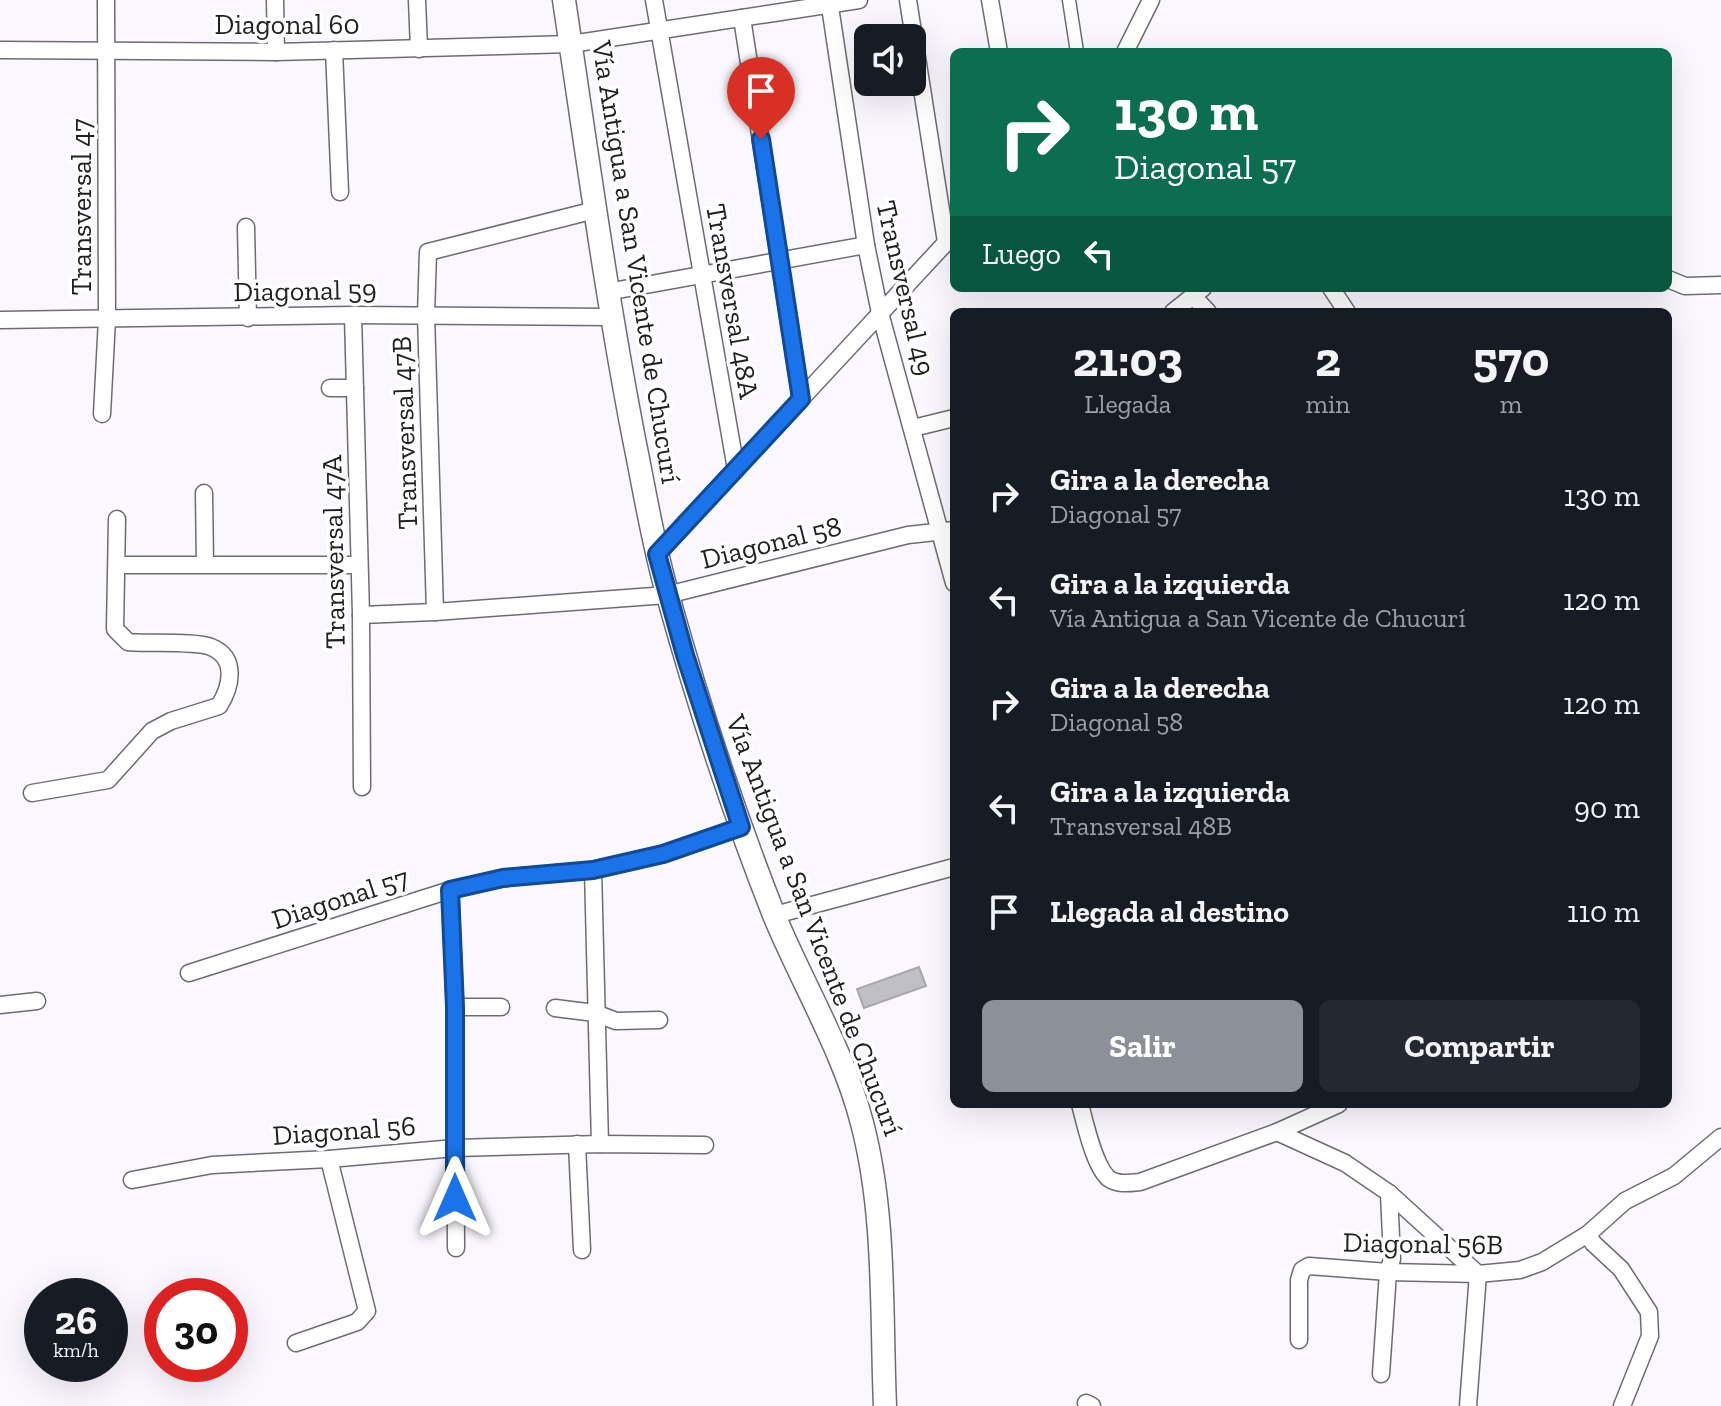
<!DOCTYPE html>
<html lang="es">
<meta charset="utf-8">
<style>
body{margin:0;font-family:"Zilla Slab",serif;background:#242831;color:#f1f3f6;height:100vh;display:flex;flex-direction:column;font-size:30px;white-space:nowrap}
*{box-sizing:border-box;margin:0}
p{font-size:26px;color:#9ea1a6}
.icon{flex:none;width:44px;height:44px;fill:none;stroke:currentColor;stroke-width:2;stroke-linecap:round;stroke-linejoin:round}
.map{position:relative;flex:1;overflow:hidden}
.drawer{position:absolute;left:950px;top:308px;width:722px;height:800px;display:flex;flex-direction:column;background:#171b24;border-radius:12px;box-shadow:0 8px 32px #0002}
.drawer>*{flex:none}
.guide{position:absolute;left:950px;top:48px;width:722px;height:244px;border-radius:12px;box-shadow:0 8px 32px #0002;background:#0b6e4f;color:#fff;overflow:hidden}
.controls{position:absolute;left:854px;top:24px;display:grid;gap:16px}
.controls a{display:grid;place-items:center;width:72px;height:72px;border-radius:12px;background:#171b24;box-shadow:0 8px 32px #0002;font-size:40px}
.speed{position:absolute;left:24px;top:1278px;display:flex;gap:16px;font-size:40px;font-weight:700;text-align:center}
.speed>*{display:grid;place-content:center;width:104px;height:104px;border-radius:50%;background:#171b24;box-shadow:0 8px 32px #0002;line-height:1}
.speed small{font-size:20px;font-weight:400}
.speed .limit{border:12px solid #d22;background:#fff;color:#111}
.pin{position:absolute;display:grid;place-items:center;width:68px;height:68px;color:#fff;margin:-82px -34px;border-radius:50% 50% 50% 0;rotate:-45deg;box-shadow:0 0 8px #0007}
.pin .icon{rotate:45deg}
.me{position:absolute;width:88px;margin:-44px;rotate:0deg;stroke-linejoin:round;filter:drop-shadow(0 0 6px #0008)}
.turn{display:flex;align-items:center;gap:28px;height:168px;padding:0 32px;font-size:36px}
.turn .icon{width:104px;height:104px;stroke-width:2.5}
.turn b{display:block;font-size:56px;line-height:68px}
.then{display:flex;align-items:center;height:76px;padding:0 32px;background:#0003;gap:16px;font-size:30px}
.eta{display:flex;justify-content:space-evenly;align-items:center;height:136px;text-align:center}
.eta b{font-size:48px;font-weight:700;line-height:56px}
.cta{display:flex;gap:16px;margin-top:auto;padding:16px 32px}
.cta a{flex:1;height:92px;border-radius:12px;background:#8c9099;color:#fff;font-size:32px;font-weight:700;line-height:92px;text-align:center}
.cta a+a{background:#242831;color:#f1f3f6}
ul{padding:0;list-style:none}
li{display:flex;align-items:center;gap:24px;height:104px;padding:0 32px}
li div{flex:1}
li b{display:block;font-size:30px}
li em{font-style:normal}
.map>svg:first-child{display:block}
.building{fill:#c0bfc5;stroke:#a8a6ac;stroke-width:2}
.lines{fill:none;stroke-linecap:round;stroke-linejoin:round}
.pedestrian-casing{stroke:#6e6c71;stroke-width:15}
.minor-casing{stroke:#6e6c71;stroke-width:19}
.secondary-casing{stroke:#6e6c71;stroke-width:25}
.pedestrian{stroke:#fff;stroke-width:12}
.minor{stroke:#fff;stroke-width:16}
.secondary{stroke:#fff;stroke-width:22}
.route-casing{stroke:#114b97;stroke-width:20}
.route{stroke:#1a73e8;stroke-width:14}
.labels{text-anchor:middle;stroke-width:7;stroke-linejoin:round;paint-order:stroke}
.street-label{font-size:28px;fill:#212123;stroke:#fff}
</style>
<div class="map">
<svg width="1721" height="1406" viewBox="0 0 1721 1406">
<rect width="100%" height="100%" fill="#faf8fe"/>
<path class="building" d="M919,967L926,986L864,1008L857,989Z"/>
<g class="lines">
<g class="pedestrian-casing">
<path id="pedestrian" d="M1069,0L1077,52"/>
</g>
<g class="minor-casing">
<g id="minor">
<path d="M275,0L276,52"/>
<path d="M417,0L419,49"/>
<path d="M654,0L736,469"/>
<path d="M829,0L866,245L880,313L954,583"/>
<path d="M908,0L946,242"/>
<path d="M990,0L999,52"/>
<path d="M742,18L801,399"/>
<path d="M0,50L276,52L571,44L859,0"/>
<path d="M334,50L340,192"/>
<path d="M1125,52L1151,0"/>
<path d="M246,227L248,318"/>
<path d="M1668,279L1685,286L1721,285"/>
<path d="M1331,288L1347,312"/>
<path d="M607,292L866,245"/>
<path d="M1193,296L1208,312"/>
<path d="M1173,312L1203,288"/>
<path d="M353,315L361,615L362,787"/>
<path d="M0,320L353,315L610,317"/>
<path d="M330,388H355"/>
<path d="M102,414L107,319L106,0"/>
<path d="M913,428L954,418"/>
<path d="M204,493L205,564"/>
<path d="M657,554L954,234"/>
<path d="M117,565H359"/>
<path d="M435,612L426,315L428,252L595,210"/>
<path d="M361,615L435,612L667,595L908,535L954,530"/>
<path d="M32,793L108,780L152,731L171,721L219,706C231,687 238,658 211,647C197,641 146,644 128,642L115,629L117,519"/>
<path d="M593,870L600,1144"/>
<path d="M450,890L455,1007L456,1248"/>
<path d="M775,915L954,867"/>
<path d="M189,973L450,890L503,878L593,870L663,854L741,827"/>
<path d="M0,1005L37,1001"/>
<path d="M455,1007H501"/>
<path d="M555,1008L595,1013L616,1021L659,1020"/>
<path d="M1080,1104C1085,1123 1094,1165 1108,1178C1117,1185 1130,1183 1140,1182L1277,1132L1339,1104"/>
<path d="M1277,1132L1345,1163L1389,1193L1478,1274L1468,1406"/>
<path d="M577,1144L582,1250"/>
<path d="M132,1180L212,1165L329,1159L455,1148L600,1144L705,1145"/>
<path d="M1588,1234L1625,1201L1674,1176L1721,1137"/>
<path d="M1299,1340V1280L1302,1270L1309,1266L1388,1272L1478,1274L1520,1270L1542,1262L1588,1234L1593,1243L1621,1269L1649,1312L1650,1336L1622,1406"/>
<path d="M296,1343L357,1322L367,1311L329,1159"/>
<path d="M1381,1374L1388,1272L1392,1259L1389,1193"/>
<path d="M1086,1403L1092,1406"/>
</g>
</g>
<g class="secondary-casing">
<path id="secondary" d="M564,0C586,147 606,294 634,439C645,492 653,545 668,596C698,704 733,811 774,915C802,983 844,1052 862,1123C886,1214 881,1313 885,1406"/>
</g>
<use href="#pedestrian" class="pedestrian"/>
<use href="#minor" class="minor"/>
<use href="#secondary" class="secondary"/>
</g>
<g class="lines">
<g class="route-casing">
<path id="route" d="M455,1198V1007L450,890L503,878L593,870L663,854L741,827L685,655L657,554L801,399L761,139"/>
</g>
<use href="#route" class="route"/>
</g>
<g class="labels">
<g class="street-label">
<text x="287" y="34">Diagonal 60</text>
<text transform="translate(81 207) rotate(-90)" y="10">Transversal 47</text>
<text transform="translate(637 262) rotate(81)" y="10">Vía Antigua a San Vicente de Chucurí</text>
<text transform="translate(906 288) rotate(77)" y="10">Transversal 49</text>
<text transform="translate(305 290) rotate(-1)" y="10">Diagonal 59</text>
<text transform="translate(733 301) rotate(80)" y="10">Transversal 48A</text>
<text transform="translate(404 433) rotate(-92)" y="10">Transversal 47B</text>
<text transform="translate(771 542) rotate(-14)" y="10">Diagonal 58</text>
<text transform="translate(333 552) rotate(-91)" y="10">Transversal 47A</text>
<text transform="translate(340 898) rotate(-18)" y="10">Diagonal 57</text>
<text transform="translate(815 925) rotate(69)" y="10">Vía Antigua a San Vicente de Chucurí</text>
<text transform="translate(344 1130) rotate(-4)" y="10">Diagonal 56</text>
<text transform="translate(1423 1243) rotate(1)" y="10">Diagonal 56B</text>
</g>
</g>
</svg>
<div class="controls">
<a><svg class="icon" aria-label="sound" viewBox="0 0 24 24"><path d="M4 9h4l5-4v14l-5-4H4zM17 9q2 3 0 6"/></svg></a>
</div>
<div class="speed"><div>26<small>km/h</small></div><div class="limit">30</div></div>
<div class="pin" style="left:761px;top:139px;background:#d93025"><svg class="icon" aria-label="arrive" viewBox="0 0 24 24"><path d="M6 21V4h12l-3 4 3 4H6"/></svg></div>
<svg class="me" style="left:455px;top:1198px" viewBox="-20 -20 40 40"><path d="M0-17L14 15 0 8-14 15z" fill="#1a73e8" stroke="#fff" stroke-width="4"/></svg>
<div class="guide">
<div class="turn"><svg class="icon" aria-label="right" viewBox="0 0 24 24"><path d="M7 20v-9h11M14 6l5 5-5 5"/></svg><div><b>130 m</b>Diagonal 57</div></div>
<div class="then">Luego<svg class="icon" aria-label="left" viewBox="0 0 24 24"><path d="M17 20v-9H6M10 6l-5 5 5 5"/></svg></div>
</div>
<section class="drawer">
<div class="eta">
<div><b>21:03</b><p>Llegada</p></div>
<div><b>2</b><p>min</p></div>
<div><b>570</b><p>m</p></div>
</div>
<ul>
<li><svg class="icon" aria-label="right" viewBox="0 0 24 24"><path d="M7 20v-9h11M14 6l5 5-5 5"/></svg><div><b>Gira a la derecha</b><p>Diagonal 57</p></div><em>130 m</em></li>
<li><svg class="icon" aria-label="left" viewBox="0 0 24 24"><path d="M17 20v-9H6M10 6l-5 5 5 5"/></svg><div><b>Gira a la izquierda</b><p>Vía Antigua a San Vicente de Chucurí</p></div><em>120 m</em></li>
<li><svg class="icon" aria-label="right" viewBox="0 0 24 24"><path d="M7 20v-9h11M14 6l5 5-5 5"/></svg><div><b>Gira a la derecha</b><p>Diagonal 58</p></div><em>120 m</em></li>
<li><svg class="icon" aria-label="left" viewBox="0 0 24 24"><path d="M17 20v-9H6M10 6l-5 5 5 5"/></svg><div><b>Gira a la izquierda</b><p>Transversal 48B</p></div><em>90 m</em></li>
<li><svg class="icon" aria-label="arrive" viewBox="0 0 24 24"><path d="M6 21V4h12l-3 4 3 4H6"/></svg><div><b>Llegada al destino</b></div><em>110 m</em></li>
</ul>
<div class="cta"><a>Salir</a><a>Compartir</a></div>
</section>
</div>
